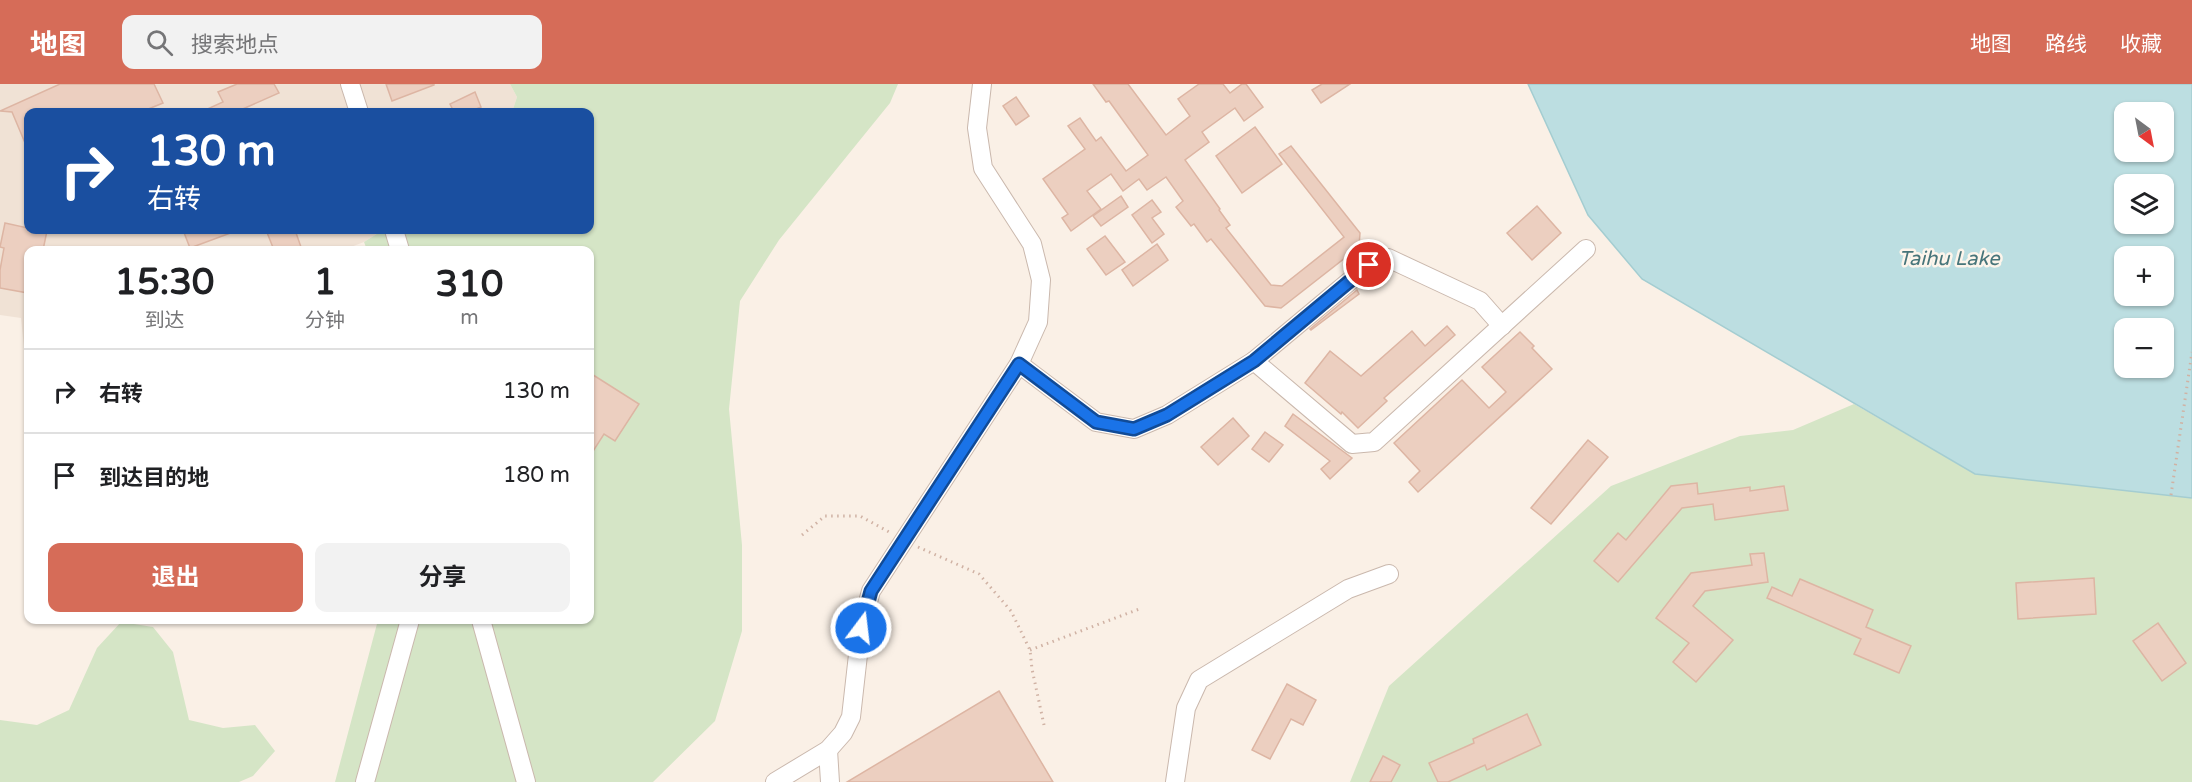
<!DOCTYPE html>
<html lang="zh">
<meta charset="utf-8">
<style>
body{margin:0;font-family:"Varela Round","Noto Sans SC",sans-serif;background:#f2f2f2;color:#202124;height:100vh;display:flex;flex-direction:column;font-size:22px;white-space:nowrap}
*{box-sizing:border-box;margin:0}
p{font-size:20px;color:#757577}
.icon{flex:none;width:33px;height:33px;fill:none;stroke:currentColor;stroke-width:2;stroke-linecap:round;stroke-linejoin:round}
.map{position:relative;flex:1;overflow:hidden}
.details{position:absolute;left:24px;top:162px;width:570px;height:378px;display:flex;flex-direction:column;background:#fff;border-radius:12px;box-shadow:0 2px 4px #0004}
.details>*{flex:none}
.banner{position:absolute;left:24px;top:24px;width:570px;height:126px;border-radius:12px;box-shadow:0 2px 4px #0004;background:#1a4fa0;color:#fff;overflow:hidden}
.needle{width:39px;rotate:148deg}
.tools{position:absolute;left:2114px;top:18px;display:grid;gap:12px}
.tools a{display:grid;place-items:center;width:60px;height:60px;border-radius:12px;background:#fff;box-shadow:0 2px 4px #0004;font-size:30px}
.pin{position:absolute;display:grid;place-items:center;width:51px;height:51px;color:#fff;margin:-26px;border:3px solid #fff;border-radius:50%;box-shadow:0 2px 6px #0007}
.me{position:absolute;width:66px;margin:-33px;rotate:15deg;stroke-linejoin:round;filter:drop-shadow(0 0 4px #0008)}
.turn{display:flex;align-items:center;gap:21px;height:126px;padding:0 24px;font-size:27px}
.turn .icon{width:78px;height:78px;stroke-width:2.5}
.turn b{display:block;font-size:42px;line-height:51px}
.eta{display:flex;justify-content:space-evenly;align-items:center;height:102px;text-align:center}
.eta b{font-size:36px;font-weight:700;line-height:42px}
.primary-button{display:flex;gap:12px;margin-top:auto;padding:12px 24px}
.primary-button a{flex:1;height:69px;border-radius:12px;background:#d66c58;color:#fff;font-size:24px;font-weight:700;line-height:69px;text-align:center}
.primary-button a+a{background:#f2f2f2;color:#202124}
ul{padding:0;list-style:none}
li{display:flex;align-items:center;gap:18px;height:84px;padding:0 24px;border-top:2px solid #e0e0e0}
li div{flex:1}
li b{display:block;font-size:22px}
li em{font-style:normal}
header{display:flex;align-items:center;gap:36px;box-sizing:border-box;height:84px;padding:0 30px;background:#d66c58;color:#fff}
header strong{font-size:28px}
nav{display:flex;gap:33px;margin-inline-start:auto;font-size:21px}
.search{width:420px;height:54px;background:#f2f2f2;display:flex;align-items:center;gap:15px;box-sizing:border-box;padding:0 21px;border-radius:12px;color:#757577;font-size:22px}
.map>svg:first-child{display:block}
.residential{fill:#f0e2d5}
.green{fill:#d5e5c6}
.water{fill:#bcdee1;stroke:#a4cdd1;stroke-width:1.5;fill-rule:evenodd}
.building{fill:#eccfc0;stroke:#ddb5a3;stroke-width:1.5}
.lines{fill:none;stroke-linecap:round;stroke-linejoin:round}
.minor-casing{stroke:#cab8ad;stroke-width:20}
.path{stroke:#d0b2a4;stroke-width:3;stroke-dasharray:1.5 4.5;stroke-linecap:butt}
.minor{stroke:#fff;stroke-width:18}
.route-casing{stroke:#114b97;stroke-width:15}
.route{stroke:#1a73e8;stroke-width:10}
.labels{text-anchor:middle;stroke-width:5;stroke-linejoin:round;paint-order:stroke}
.water-label{font-size:20px;font-style:italic;fill:#47757a;stroke:#fdf5eb}
</style>
<header>
<strong>地图</strong>
<div class="search"><svg class="icon" aria-label="search" viewBox="0 0 24 24"><circle cx="10" cy="10" r="6"/><path d="M15 15l6 6"/></svg>搜索地点</div>
<nav><a>地图</a><a>路线</a><a>收藏</a></nav>
</header>
<div class="map">
<svg width="2192" height="698" viewBox="0 0 2192 698">
<rect width="100%" height="100%" fill="#faf0e6"/>
<path class="residential" d="M0,0H510L517,13L512,28H28V146H383L364,158L343,166H28V264H24L21,234L0,231Z"/>
<g class="green">
<path d="M510,0H898L890,19L779,156L740,217L729,325L742,461V547L715,637L653,698H335L378,536H590V166H367L364,158L383,146H590V28H512L517,13Z"/>
<path d="M1854,320L1975,390L2192,414V698H1350L1389,602L1611,402L1740,352L1793,346Z"/>
<path d="M121,538L153,543L173,568L189,636L223,644L255,641L275,667L253,692L239,698H0V636L37,641L69,626L97,564Z"/>
</g>
<path class="water" d="M1528,0H2192V414L1975,390L1642,195L1588,131ZM2124,28H2163V68H2124ZM2124,100H2163V140H2124ZM2124,172H2163V212H2124ZM2124,244H2163V284H2124Z"/>
<g class="building">
<path d="M60,0H154L163,19L141,28H28V66L12,28L0,27Z"/>
<path d="M237,0H274L279,9L236,28H201L223,18L218,8Z"/>
<path d="M386,0H434V1L392,17Z"/>
<path d="M1093,0H1128L1166,51L1190,32L1178,15L1199,0H1223L1230,9L1242,0H1246L1263,23L1244,37L1235,24L1202,48L1209,58L1185,76L1220,125L1219,126L1230,141L1226,144L1271,201L1282,202L1344,153L1279,70L1291,62L1360,149L1359,163L1281,224L1265,222L1211,155L1207,158L1194,140L1191,142L1176,123L1183,117L1166,93L1147,106L1139,95L1123,107L1111,90L1087,107L1101,125L1071,147L1062,134L1068,130L1043,95L1085,65L1068,42L1080,34L1096,57L1101,53L1126,87L1148,71L1109,17L1106,18Z"/>
<path d="M1322,0H1350L1321,19L1312,6Z"/>
<path d="M475,8L481,23L469,28H454L450,20Z"/>
<path d="M1016,13L1029,32L1016,41L1003,22Z"/>
<path d="M1255,43L1282,80L1242,109L1216,72Z"/>
<path d="M1121,112L1128,123L1101,142L1093,132Z"/>
<path d="M1152,116L1161,128L1152,134L1164,150L1152,159L1132,131Z"/>
<path d="M1537,122L1561,149L1532,176L1507,149Z"/>
<path d="M5,139L28,144V146L47,147L43,166H28V209L0,204V186L4,164L0,163Z"/>
<path d="M183,146H236V147L190,164Z"/>
<path d="M266,146H295L301,163L292,166H274Z"/>
<path d="M1105,152L1125,178L1106,191L1087,165Z"/>
<path d="M1157,160L1168,176L1133,202L1122,186Z"/>
<path d="M1357,206L1359,210L1311,246L1310,245Z"/>
<path d="M1447,242L1455,251L1384,314L1387,317L1358,344L1342,328L1341,330L1305,299L1330,267L1361,292L1412,247L1425,262Z"/>
<path d="M1520,248L1534,262L1532,264L1552,285L1418,408L1409,398L1420,387L1394,359L1462,296L1489,324L1506,308L1482,283Z"/>
<path d="M590,289L639,320L615,357L604,350L590,372Z"/>
<path d="M1293,330L1352,374L1330,395L1321,385L1330,377L1285,342Z"/>
<path d="M1233,334L1249,352L1218,381L1201,363Z"/>
<path d="M1265,348L1283,361L1269,378L1252,365Z"/>
<path d="M1588,356L1608,373L1551,440L1531,424Z"/>
<path d="M1697,399L1698,410L1750,403V407L1784,402L1788,426L1715,436L1713,420L1682,424L1618,498L1594,477L1618,449L1626,456L1671,402Z"/>
<path d="M1764,469L1768,498L1705,507L1693,522L1733,556L1696,598L1673,578L1689,559L1656,534L1691,489L1752,481L1750,470Z"/>
<path d="M2094,494L2096,530L2018,535L2016,499Z"/>
<path d="M1800,495L1873,526L1866,543L1911,562L1899,589L1854,570L1861,555L1767,514L1772,503L1792,512Z"/>
<path d="M2158,539L2186,579L2162,597L2133,557Z"/>
<path d="M1287,600L1316,616L1303,641L1291,635L1270,675L1252,666Z"/>
<path d="M999,607L1053,698H847Z"/>
<path d="M1527,630L1541,661L1487,686L1485,681L1448,698H1438L1429,679L1474,659L1473,655Z"/>
<path d="M1383,672L1400,681L1391,698H1370Z"/>
</g>
<g class="lines">
<g class="minor-casing">
<g id="minor">
<path d="M350,0L359,28"/>
<path d="M394,146L400,166"/>
<path d="M1254,277L1369,181L1388,174L1480,217L1502,242"/>
<path d="M1019,280L1096,338L1134,345L1167,331L1254,277L1352,360L1374,358L1586,165"/>
<path d="M481,536L526,698"/>
<path d="M828,666L830,698"/>
<path d="M365,698L410,536"/>
<path d="M775,698L828,666L843,649L851,633L861,544L871,507L1019,280L1038,238L1041,196L1032,160L983,84L977,44L982,0"/>
<path d="M1175,698L1186,624L1199,596L1348,505L1389,490"/>
</g>
</g>
<g class="path">
<path d="M2171,411L2192,268"/>
<path d="M802,451L825,432H860L891,449"/>
<path d="M918,463L979,490L1011,527L1030,566L1032,585L1044,641"/>
<path d="M1030,566L1142,524"/>
</g>
<use href="#minor" class="minor"/>
</g>
<g class="lines">
<g class="route-casing">
<path id="route" d="M861,544L871,507L1019,280L1096,338L1134,345L1167,331L1254,277L1369,181"/>
</g>
<use href="#route" class="route"/>
</g>
<g class="labels">
<g class="water-label">
<text x="1949" y="181">Taihu Lake</text>
</g>
</g>
</svg>
<div class="tools">
<a><svg class="needle" viewBox="-14 -14 28 28"><path d="M0-13l5 13h-10z" fill="#e53935"/><path d="M0 13l5-13h-10z" fill="#757577"/></svg></a>
<a><svg class="icon" aria-label="layers" viewBox="0 0 24 24"><path d="M12 4l9 5-9 5-9-5zM3 14l9 5 9-5"/></svg></a>
<a>+</a>
<a>−</a>
</div>
<div class="pin" style="left:1369px;top:181px;background:#d93025"><svg class="icon" aria-label="arrive" viewBox="0 0 24 24"><path d="M6 21V4h12l-3 4 3 4H6"/></svg></div>
<svg class="me" style="left:861px;top:544px" viewBox="-20 -20 40 40"><circle r="17" fill="#1a73e8" stroke="#fff" stroke-width="3"/><path d="M0-11L8 9 0 5-8 9z" fill="#fff"/></svg>
<div class="banner">
<div class="turn"><svg class="icon" aria-label="right" viewBox="0 0 24 24"><path d="M7 20v-9h11M14 6l5 5-5 5"/></svg><div><b>130 m</b>右转</div></div>
</div>
<section class="details">
<div class="eta">
<div><b>15:30</b><p>到达</p></div>
<div><b>1</b><p>分钟</p></div>
<div><b>310</b><p>m</p></div>
</div>
<ul>
<li><svg class="icon" aria-label="right" viewBox="0 0 24 24"><path d="M7 20v-9h11M14 6l5 5-5 5"/></svg><div><b>右转</b></div><em>130 m</em></li>
<li><svg class="icon" aria-label="arrive" viewBox="0 0 24 24"><path d="M6 21V4h12l-3 4 3 4H6"/></svg><div><b>到达目的地</b></div><em>180 m</em></li>
</ul>
<div class="primary-button"><a>退出</a><a>分享</a></div>
</section>
</div>
